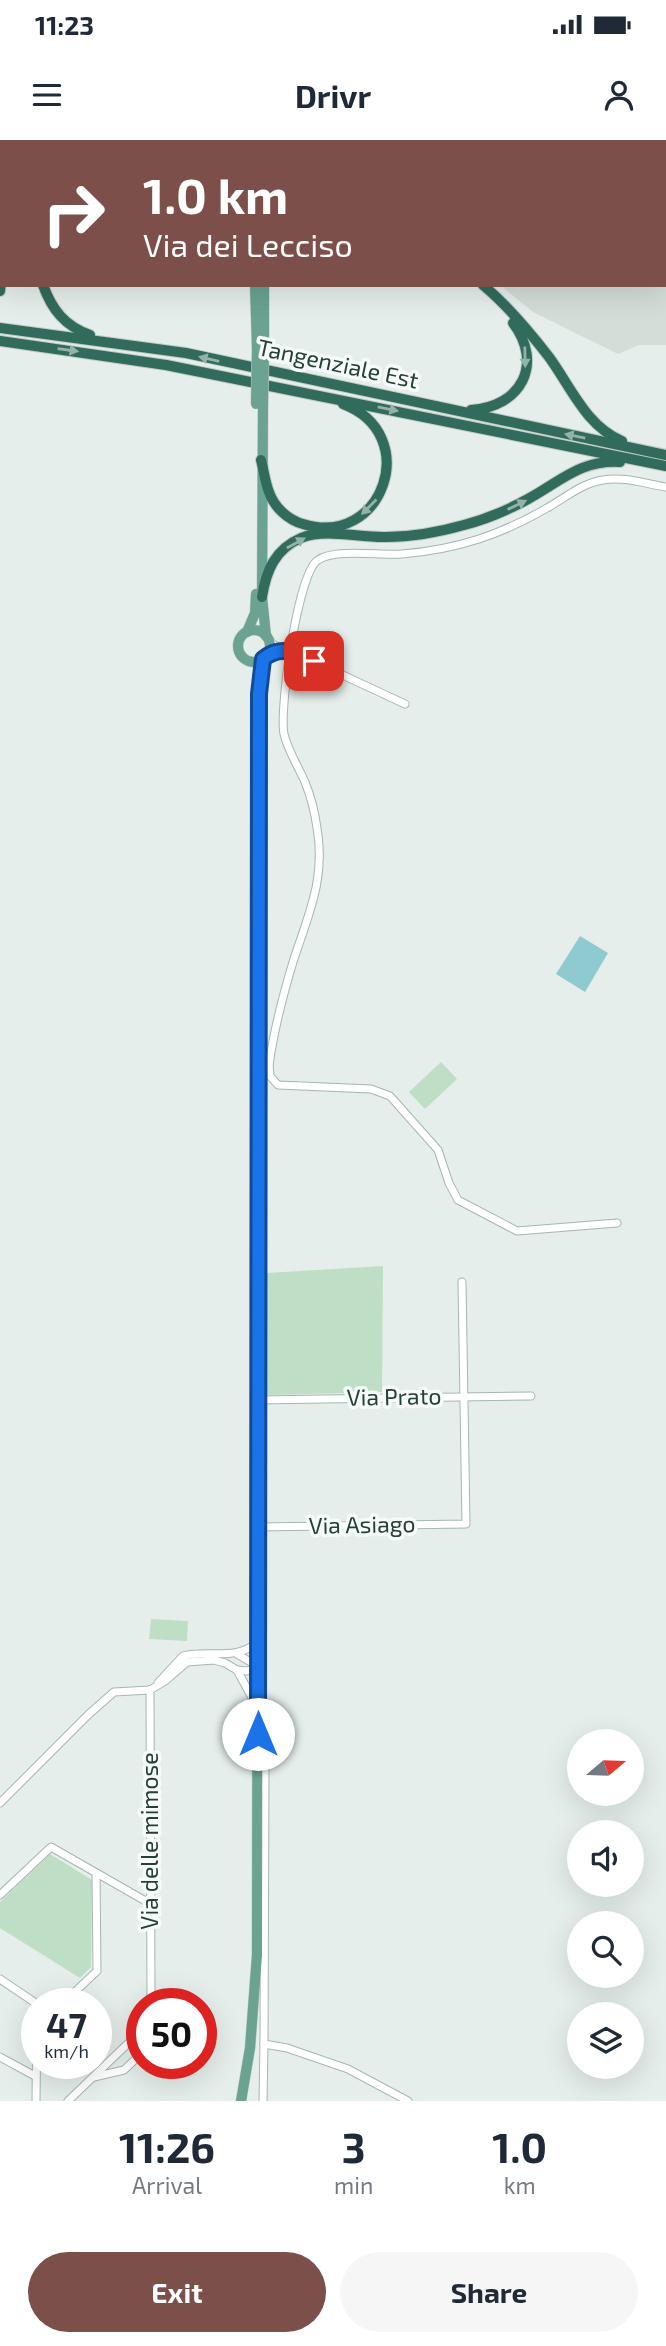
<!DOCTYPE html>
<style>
body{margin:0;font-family:"Exo 2",sans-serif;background:#f6f6f7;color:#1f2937;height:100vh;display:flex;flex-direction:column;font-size:26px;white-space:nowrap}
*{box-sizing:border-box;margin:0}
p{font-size:23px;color:#747a83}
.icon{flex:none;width:38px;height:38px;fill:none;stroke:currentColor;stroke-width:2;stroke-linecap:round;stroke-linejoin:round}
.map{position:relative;height:1961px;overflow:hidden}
.details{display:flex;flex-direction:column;background:#fff;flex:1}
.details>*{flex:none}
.top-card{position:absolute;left:0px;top:0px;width:667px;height:147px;box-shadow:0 7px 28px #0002;background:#7d4f4a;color:#fff;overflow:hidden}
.needle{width:46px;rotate:71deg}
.controls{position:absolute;left:567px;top:1589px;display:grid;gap:14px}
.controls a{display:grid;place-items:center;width:77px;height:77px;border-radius:50%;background:#fff;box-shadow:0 7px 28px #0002;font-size:35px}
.speed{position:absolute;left:21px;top:1848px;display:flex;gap:14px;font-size:35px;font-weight:700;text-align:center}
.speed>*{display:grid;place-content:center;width:91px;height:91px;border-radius:50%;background:#fff;box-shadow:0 7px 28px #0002;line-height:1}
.speed small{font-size:18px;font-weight:400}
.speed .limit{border:10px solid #d22;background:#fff;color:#111}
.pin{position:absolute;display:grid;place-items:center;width:60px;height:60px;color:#fff;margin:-30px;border-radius:14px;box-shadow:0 4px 10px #0006}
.me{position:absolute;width:77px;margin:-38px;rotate:0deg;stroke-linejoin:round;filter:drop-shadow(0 0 5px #0008)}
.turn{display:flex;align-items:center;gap:24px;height:147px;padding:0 28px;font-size:32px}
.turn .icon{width:91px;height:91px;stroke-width:2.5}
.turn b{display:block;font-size:49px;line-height:60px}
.eta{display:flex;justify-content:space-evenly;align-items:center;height:119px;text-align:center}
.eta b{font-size:42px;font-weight:700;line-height:49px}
.button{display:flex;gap:14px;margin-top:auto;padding:14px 28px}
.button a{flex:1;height:80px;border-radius:42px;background:#7d4f4a;color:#fff;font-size:28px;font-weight:700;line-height:80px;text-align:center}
.button a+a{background:#f6f6f7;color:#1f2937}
.status{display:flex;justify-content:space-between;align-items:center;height:49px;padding:0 35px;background:#fff;direction:ltr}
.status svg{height:19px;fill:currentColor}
header{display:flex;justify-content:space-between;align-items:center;height:91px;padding:0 28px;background:#fff;font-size:32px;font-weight:700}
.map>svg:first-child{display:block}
.built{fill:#d3ded8}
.green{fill:#bfdec6}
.water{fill:#8fcad1}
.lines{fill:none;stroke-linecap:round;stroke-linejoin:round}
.minor-casing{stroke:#a7b6b1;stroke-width:9}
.major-casing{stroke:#c2cac7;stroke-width:11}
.highway-casing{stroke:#c2cac7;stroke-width:12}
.minor{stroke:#fff;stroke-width:7}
.major{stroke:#6ba291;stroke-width:10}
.highway{stroke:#316b5c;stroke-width:10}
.major-bridge-casing{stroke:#c2cac7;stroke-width:11;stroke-linecap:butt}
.major-bridge{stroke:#6ba291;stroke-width:10}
.oneway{fill:#94b2aa}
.route-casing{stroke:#114b97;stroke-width:18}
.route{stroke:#1a73e8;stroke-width:12}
.labels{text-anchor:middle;stroke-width:7;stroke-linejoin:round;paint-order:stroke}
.street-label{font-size:23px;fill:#244037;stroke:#f6faf8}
</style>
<div class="status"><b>11:23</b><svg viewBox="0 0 49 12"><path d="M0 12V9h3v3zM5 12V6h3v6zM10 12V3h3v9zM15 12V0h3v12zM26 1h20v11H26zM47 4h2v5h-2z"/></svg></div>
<header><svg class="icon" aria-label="menu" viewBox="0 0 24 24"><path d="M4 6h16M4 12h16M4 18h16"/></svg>Drivr<svg class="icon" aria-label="person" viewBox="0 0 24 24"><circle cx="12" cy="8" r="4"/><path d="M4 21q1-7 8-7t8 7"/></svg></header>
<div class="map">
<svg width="666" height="1961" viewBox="0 0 666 1961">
<rect width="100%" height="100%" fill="#e5eeea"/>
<path class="built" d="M533,0H666V205H639L618,214L533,172L500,145H665V2Z"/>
<g class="green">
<path d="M441,922L457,939L425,969L409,952Z"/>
<path d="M383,1126L382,1252L266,1255L267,1133Z"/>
<path d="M151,1479L188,1481L187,1501L149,1499Z"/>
<path d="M50,1714L92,1740L91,1827L80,1838L0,1788V1762Z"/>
</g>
<path class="water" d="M580,796L608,813L585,852L556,834Z"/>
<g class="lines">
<g class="minor-casing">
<g id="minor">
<path d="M20,0L21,2"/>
<path d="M290,0L291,2"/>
<path d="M269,500L274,505L291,511L405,564"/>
<path d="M267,516L282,510"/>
<path d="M259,925H269C274,890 283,855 293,822C308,775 326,739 317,688C315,673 311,657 305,642C298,626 288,611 284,594C279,569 298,432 318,420C336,408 380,416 402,414C428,412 454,407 479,399C503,391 525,381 547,368C565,358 582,343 603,340C623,336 646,344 666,347"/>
<path d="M269,925L270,936L278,945L371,949L390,956L438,1010L449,1043L458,1060L517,1091L617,1083"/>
<path d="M257,1260L531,1256"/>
<path d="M258,1387L466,1384L462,1142"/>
<path d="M237,1514L259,1527"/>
<path d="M237,1530L247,1531L259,1527"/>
<path d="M158,1543L183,1516C210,1509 234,1522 258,1502"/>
<path d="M150,1550L151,1864"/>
<path d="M150,1550L165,1541L187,1522L214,1520L225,1523L237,1530L256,1565"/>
<path d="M259,1620L265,1631L264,1904L287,1908L348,1929L408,1961"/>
<path d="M0,1663L89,1574L114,1552L150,1550"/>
<path d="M0,1755L51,1707L149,1763"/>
<path d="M0,1839L37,1864"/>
<path d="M62,1864L97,1831L96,1733"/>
<path d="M0,1917L35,1936"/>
<path d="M94,1937L124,1930L142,1913"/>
<path d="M36,1961L37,1873"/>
<path d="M68,1961L142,1890"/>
<path d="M263,1961L264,1904"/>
</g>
</g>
<g class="major-casing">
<g id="major">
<path d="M250,0L251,2"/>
<path d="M255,145L257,209"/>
<path d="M264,145V211"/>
<path d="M263,264L262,457L266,496"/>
<circle cx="254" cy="506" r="16"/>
<path d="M247,492L255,473L256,454"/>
<path d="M241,1961L250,1908L257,1815L259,554L263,519"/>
</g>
</g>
<g class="highway-casing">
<g id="highway">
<path d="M269,0L270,2"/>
<path d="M75,2L77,0"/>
<path d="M0,88L2,86"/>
<path d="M43,145C52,170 65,186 90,195"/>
<path d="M483,145C508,166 529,191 549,217C571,247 586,286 622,301"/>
<path d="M0,151L2,133"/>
<path d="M0,188L186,213L666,315"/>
<path d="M0,201L166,225L666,326"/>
<path d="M471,270C521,267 544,224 513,183"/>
<path d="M261,320C264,331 265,342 269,352C274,367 288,380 303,384C383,409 423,294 343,264"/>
<path d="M262,457C266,431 275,409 301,398C326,388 359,398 386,397C412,397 439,392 464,385C487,379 508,370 528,359C561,341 580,320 620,322"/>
</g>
</g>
<use href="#minor" class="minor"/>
<use href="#major" class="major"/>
<use href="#highway" class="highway"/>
<g class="major-bridge-casing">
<g id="major-bridge">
<path d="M256,264L257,209"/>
<path d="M263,264L264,211"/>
</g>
</g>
<use href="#major-bridge" class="major-bridge"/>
</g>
<defs><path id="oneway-solid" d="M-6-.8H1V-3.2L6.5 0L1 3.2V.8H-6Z" transform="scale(1.75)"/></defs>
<g class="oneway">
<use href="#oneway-solid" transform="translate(68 210) rotate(8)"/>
<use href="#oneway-solid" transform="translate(525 217) rotate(89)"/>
<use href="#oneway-solid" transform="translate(209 219) rotate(-167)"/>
<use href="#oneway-solid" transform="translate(388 269) rotate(12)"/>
<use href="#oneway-solid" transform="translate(575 296) rotate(-168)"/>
<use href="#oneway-solid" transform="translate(517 365) rotate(-26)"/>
<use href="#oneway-solid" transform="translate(369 367) rotate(135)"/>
<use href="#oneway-solid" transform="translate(296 403) rotate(-29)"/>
</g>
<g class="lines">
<g class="route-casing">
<path id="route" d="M258,1594L259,554L263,519C281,504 295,513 314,521"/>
</g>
<use href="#route" class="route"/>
</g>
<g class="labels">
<g class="street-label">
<text transform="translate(338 224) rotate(12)" y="8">Tangenziale Est</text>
<text transform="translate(394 1257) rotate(-1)" y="8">Via Prato</text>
<text transform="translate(362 1385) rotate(-1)" y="8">Via Asiago</text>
<text transform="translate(150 1701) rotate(-90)" y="8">Via delle mimose</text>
</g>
</g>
</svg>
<div class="controls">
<a><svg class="needle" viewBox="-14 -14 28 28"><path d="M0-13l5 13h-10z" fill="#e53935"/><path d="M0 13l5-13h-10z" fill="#747a83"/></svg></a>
<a><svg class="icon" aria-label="sound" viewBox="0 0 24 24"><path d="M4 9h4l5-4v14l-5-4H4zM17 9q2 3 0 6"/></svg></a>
<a><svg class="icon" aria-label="search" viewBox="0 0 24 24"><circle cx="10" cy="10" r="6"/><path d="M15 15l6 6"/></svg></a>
<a><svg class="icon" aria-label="layers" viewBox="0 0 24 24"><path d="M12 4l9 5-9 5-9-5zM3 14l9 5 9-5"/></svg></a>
</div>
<div class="speed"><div>47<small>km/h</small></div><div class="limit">50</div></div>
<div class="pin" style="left:314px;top:521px;background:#d93025"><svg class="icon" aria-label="arrive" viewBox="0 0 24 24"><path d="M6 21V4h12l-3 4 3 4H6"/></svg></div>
<svg class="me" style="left:258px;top:1594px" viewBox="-20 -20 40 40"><circle r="19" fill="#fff"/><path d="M0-13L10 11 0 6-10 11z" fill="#1a73e8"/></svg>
<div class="top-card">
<div class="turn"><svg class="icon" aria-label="right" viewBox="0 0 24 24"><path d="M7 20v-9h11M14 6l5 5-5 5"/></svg><div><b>1.0 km</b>Via dei Lecciso</div></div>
</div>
</div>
<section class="details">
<div class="eta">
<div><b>11:26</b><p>Arrival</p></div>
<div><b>3</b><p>min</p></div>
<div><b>1.0</b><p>km</p></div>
</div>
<div class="button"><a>Exit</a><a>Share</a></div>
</section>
